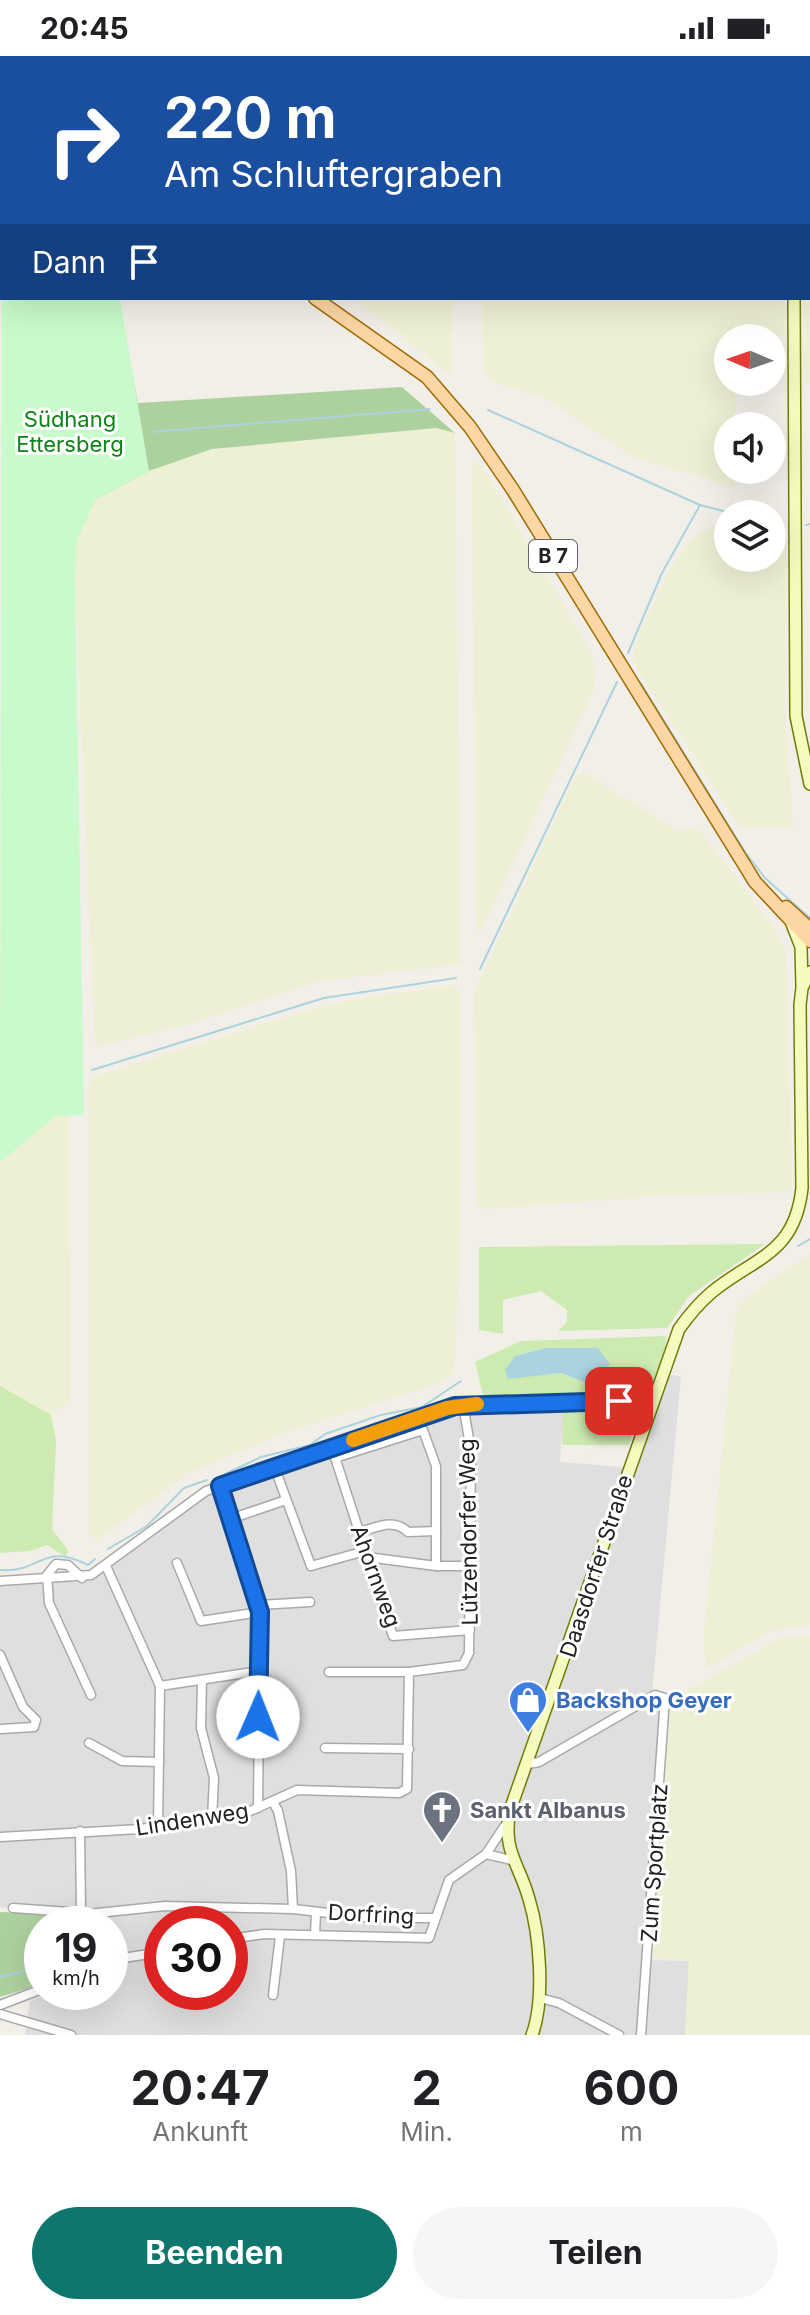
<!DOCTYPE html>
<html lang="de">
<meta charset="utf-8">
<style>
body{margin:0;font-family:Inter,sans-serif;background:#f6f6f6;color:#202124;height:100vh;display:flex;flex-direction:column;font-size:30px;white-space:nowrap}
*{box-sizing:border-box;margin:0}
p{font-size:26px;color:#757577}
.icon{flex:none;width:44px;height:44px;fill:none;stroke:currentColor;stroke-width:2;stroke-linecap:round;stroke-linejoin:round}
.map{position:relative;height:1979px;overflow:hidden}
.panel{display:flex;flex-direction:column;background:#fff;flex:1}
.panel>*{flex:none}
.banner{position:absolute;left:0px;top:0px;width:810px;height:244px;box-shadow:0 8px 32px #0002;background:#1a4fa0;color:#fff;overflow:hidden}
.needle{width:52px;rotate:272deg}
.buttons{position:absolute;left:714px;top:268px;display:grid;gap:16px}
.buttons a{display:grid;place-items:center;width:72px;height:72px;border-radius:50%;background:#fff;box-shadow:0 8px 32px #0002;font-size:40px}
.speed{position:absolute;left:24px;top:1850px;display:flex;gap:16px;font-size:40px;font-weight:700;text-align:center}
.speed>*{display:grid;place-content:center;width:104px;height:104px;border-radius:50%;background:#fff;box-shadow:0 8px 32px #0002;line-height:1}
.speed small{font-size:20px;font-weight:400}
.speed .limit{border:12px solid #d22;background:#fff;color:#111}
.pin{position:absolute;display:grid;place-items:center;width:68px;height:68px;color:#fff;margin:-34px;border-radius:16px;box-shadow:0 4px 12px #0006}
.me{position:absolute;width:88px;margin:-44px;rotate:1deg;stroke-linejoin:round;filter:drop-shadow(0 0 6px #0008)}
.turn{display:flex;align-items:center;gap:28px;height:168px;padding:0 32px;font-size:36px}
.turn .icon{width:104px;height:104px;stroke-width:2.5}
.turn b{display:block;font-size:56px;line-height:68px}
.then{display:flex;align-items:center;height:76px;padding:0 32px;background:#0003;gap:16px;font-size:30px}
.eta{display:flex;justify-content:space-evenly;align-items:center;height:136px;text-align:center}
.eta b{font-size:48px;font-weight:700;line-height:56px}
.cta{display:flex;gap:16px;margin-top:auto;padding:16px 32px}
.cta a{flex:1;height:92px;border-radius:48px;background:#0f766e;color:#fff;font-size:32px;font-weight:700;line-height:92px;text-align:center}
.cta a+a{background:#f6f6f6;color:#202124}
.status{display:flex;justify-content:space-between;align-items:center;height:56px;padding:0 40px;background:#fff;direction:ltr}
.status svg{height:22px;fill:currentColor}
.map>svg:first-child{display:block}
.residential{fill:#e0dfdf;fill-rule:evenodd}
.farmland{fill:#eef0d5}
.grass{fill:#cdebb0;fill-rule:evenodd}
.forest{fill:#add19e}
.park{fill:#c8facc}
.water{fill:#aad3df}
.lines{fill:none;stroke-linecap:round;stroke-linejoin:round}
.stream{stroke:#aad3df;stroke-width:2}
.street-casing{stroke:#a9a9a9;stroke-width:11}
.secondary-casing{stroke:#707d05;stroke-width:14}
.primary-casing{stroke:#a06b00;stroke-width:15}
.street{stroke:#fff;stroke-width:8}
.secondary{stroke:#f7fabf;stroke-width:11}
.primary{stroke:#fcd6a4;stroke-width:12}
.route-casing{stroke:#114b97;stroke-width:20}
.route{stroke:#1a73e8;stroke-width:14}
.slow{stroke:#f59e0b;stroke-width:14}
.labels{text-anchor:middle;stroke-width:6;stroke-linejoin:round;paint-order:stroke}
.shield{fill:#fff;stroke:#646464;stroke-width:2}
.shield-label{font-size:20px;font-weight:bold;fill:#222}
.park-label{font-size:22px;fill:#0c8416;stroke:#fff}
.street-label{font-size:22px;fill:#222;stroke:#fff}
.shop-label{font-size:22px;font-weight:bold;fill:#366cbe;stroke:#fff;text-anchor:start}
.worship-label{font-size:22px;font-weight:bold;fill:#5b616d;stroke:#fff;text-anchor:start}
</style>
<div class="status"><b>20:45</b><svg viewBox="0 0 49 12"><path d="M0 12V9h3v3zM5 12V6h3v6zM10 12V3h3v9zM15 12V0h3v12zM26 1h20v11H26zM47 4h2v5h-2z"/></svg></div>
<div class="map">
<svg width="810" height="1979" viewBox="0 0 810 1979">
<rect width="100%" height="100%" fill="#f2efe9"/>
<path class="residential" d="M667,1319L681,1320L652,1638L663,1648L646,1904L689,1905L685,1979H25L30,1945L53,1936H110V1868H75L79,1859L0,1851V1527L90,1525L209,1437L455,1354L564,1349L560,1406L636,1412ZM162,1868H230V1936H162Z"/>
<g class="farmland">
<rect x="479" y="0" width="297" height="2"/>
<path d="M808,32H810V328H805L804,242H808Z"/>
<path d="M352,242H453L451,320L402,280Z"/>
<path d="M482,242H784L785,277L770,282H728V326H736V370H728V414H735V431L633,401L545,342L499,328L483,317Z"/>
<path d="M436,372L455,377L461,908L320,925L183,970L95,991L75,524L77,484L96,443L149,415L212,393Z"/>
<path d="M479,406L590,593L595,613L594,634L481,875L477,874L472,423L473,408Z"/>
<path d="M713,471L728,472V502H772V483L786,495L785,653L793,773L740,771L637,613L633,601L635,588L666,521L690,483Z"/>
<path d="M582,716L679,775L698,772L773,870L786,894L792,1136L644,1141L481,1153L477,1145L474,936L574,723Z"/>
<path d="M456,929L461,945V1178L454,1316L443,1326L290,1375L190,1416L97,1484L89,1479V1028L93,1021L306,955L355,943Z"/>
<path d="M56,1060H69L70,1344L51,1359L0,1330V1106Z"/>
<path d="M810,1198V1569L770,1575L706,1613L704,1578L736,1256L739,1248L755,1235Z"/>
<path d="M810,1580V1979H685L689,1905L653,1902L670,1648L667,1641L681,1638L778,1583Z"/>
</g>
<g class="grass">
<path d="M765,1188L689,1240L667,1272L558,1275L567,1266V1254L541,1235L503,1244V1278L479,1274V1191Z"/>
<path d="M666,1280L665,1294L648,1338L631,1342L484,1344L475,1306L521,1285ZM546,1292H598L587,1328L561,1317L530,1318L515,1300Z"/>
<path d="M0,1330L51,1359L56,1385L52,1473L68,1494L66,1501L47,1489L30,1495L0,1497Z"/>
<path d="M563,1354H633L636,1359L629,1389H562Z"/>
</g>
<g class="forest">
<path d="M121,256L138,347L402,331L455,377L436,372L212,393L149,415L96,443Z"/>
<path d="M0,1856L79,1859L75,1868H42V1928L0,1941Z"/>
</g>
<path class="park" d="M2,49V242H120L149,415L96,443L77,484L75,524L84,1059L56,1060L0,1106Z"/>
<path class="water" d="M546,1292H598L610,1308L598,1328H588L561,1317L508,1323L505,1314L515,1300Z"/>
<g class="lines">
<g class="stream">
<path d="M488,354L700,449"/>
<path d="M151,376L430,353"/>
<path d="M772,468L778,469"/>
<path d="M806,469L810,468"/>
<path d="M628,597L662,517L700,449L735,458"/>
<path d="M640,626L745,796L765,822L810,862"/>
<path d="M480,913L617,626"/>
<path d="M92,1014L324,942L456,922"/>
<path d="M798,1190L810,1183"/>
<path d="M225,1418L261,1401L310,1389L325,1378L381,1359L422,1351L461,1325"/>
<path d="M108,1493L147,1470L184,1432L207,1424"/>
<path d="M0,1514C40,1518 42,1485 88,1509L95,1503"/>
<path d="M0,1921L42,1911"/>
</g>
<g class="street-casing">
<g id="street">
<path d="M58,2L59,0"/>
<path d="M332,1392L393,1580L470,1574"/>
<path d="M335,1402L423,1374L436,1410V1510"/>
<path d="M274,1410L311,1510L365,1495"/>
<path d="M220,1430L260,1556L258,1752"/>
<path d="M230,1463L286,1444"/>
<path d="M360,1476C378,1471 393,1462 408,1476L436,1475"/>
<path d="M367,1501L436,1510H470"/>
<path d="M177,1507L201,1565L260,1556"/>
<path d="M106,1510L160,1630L158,1770"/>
<path d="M82,1522L68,1509L56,1508L47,1519L49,1547L91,1639"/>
<path d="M0,1525L91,1519L206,1435L455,1350L651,1346"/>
<path d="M259,1549L310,1546"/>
<path d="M0,1599L23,1651L36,1664L34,1671L0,1673"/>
<path d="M329,1616H409"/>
<path d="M202,1624L201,1672L214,1722L212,1763"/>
<path d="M160,1630L259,1615"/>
<path d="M89,1687L122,1705L159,1706"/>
<path d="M325,1692L409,1693"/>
<path d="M528,1708L539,1706L655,1639L665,1642L641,1979"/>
<path d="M273,1746L278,1755L291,1815L293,1853"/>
<path d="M80,1775L81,1857"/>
<path d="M0,1781L140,1773L212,1763L248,1756L297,1734L399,1737L407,1733L409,1616L463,1609L469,1597L471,1395L463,1348"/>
<path d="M486,1798L511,1804"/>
<path d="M13,1852L83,1857"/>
<path d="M81,1868L88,1858L165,1850L293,1853L373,1862H435"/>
<path d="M315,1879L316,1856"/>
<path d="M230,1883L264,1878L429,1882L449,1824L486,1798L506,1768"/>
<path d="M110,1904L162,1896"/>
<path d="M273,1939L280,1880"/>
<path d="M540,1942L559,1947L619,1979"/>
<path d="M0,1949L42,1933"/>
<path d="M0,1958L71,1979"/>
</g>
</g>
<g class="secondary-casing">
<g id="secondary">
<path d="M790,0V2"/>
<path d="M794,242L796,660L810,728"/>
<path d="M792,868L801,891L802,930"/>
<path d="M532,1979C545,1944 540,1879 529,1843C519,1807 502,1795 510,1754L679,1273C689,1259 699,1247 712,1236C755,1201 795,1198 802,1132L800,949L802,932L810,916"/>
</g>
</g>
<g class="primary-casing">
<g id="primary">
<path d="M127,0V2"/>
<path d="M315,242L427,321L470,371L513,434L755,826L810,885"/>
<path d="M786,851L810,873"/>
</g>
</g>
<use href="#street" class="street"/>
<use href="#secondary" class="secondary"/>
<use href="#primary" class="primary"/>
</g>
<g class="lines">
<g class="route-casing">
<path id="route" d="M258,1661L260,1556L220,1430L455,1350L619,1345"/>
</g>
<use href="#route" class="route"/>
<path class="slow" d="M353,1384L447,1352L477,1348"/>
</g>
<defs>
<g id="shop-pin" transform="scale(2)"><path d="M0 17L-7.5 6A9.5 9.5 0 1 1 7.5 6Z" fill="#3f7fe0" stroke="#fff"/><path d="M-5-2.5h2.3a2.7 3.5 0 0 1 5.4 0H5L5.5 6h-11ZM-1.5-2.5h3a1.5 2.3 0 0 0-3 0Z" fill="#fff"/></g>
<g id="church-pin" transform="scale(2)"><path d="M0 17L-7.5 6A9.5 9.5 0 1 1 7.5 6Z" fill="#6b7280" stroke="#fff"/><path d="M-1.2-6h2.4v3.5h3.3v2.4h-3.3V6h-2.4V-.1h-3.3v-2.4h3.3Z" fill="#fff"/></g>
</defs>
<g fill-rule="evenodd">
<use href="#shop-pin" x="528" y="1644"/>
<use href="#church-pin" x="442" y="1754"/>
</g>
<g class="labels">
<rect class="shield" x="529" y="484" width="48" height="32" rx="6"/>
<g class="shield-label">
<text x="553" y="507">B 7</text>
</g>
<g class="park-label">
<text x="70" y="371">Südhang<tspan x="70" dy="25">Ettersberg</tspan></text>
</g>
<g class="street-label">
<text transform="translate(468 1476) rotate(-91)" y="8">Lützendorfer Weg</text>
<text transform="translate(596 1510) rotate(-72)" y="8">Daasdorfer Straße</text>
<text transform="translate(376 1520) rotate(70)" y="8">Ahornweg</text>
<text transform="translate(192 1763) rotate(-9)" y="8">Lindenweg</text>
<text transform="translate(654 1807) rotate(-86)" y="8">Zum Sportplatz</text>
<text transform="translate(371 1858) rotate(3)" y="8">Dorfring</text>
</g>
<g class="shop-label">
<text x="556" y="1652">Backshop Geyer</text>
</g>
<g class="worship-label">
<text x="470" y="1762">Sankt Albanus</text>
</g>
</g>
</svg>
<div class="buttons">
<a><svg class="needle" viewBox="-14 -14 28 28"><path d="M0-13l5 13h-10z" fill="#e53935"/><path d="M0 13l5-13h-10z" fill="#757577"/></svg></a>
<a><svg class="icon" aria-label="sound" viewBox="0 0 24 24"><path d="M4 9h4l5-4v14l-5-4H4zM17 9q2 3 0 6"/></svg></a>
<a><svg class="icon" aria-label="layers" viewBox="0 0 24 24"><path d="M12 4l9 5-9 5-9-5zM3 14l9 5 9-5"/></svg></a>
</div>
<div class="speed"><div>19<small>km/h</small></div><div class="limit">30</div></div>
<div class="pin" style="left:619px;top:1345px;background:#d93025"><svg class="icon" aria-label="arrive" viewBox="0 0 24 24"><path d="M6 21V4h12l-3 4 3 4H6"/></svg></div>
<svg class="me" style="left:258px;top:1661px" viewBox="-20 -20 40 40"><circle r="19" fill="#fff"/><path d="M0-13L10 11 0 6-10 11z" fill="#1a73e8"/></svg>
<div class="banner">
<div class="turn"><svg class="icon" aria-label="right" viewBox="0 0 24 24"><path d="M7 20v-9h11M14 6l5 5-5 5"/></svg><div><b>220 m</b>Am Schluftergraben</div></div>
<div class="then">Dann<svg class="icon" aria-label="arrive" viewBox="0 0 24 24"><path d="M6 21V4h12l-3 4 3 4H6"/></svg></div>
</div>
</div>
<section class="panel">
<div class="eta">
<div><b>20:47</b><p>Ankunft</p></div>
<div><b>2</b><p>Min.</p></div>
<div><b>600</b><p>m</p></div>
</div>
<div class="cta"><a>Beenden</a><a>Teilen</a></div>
</section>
